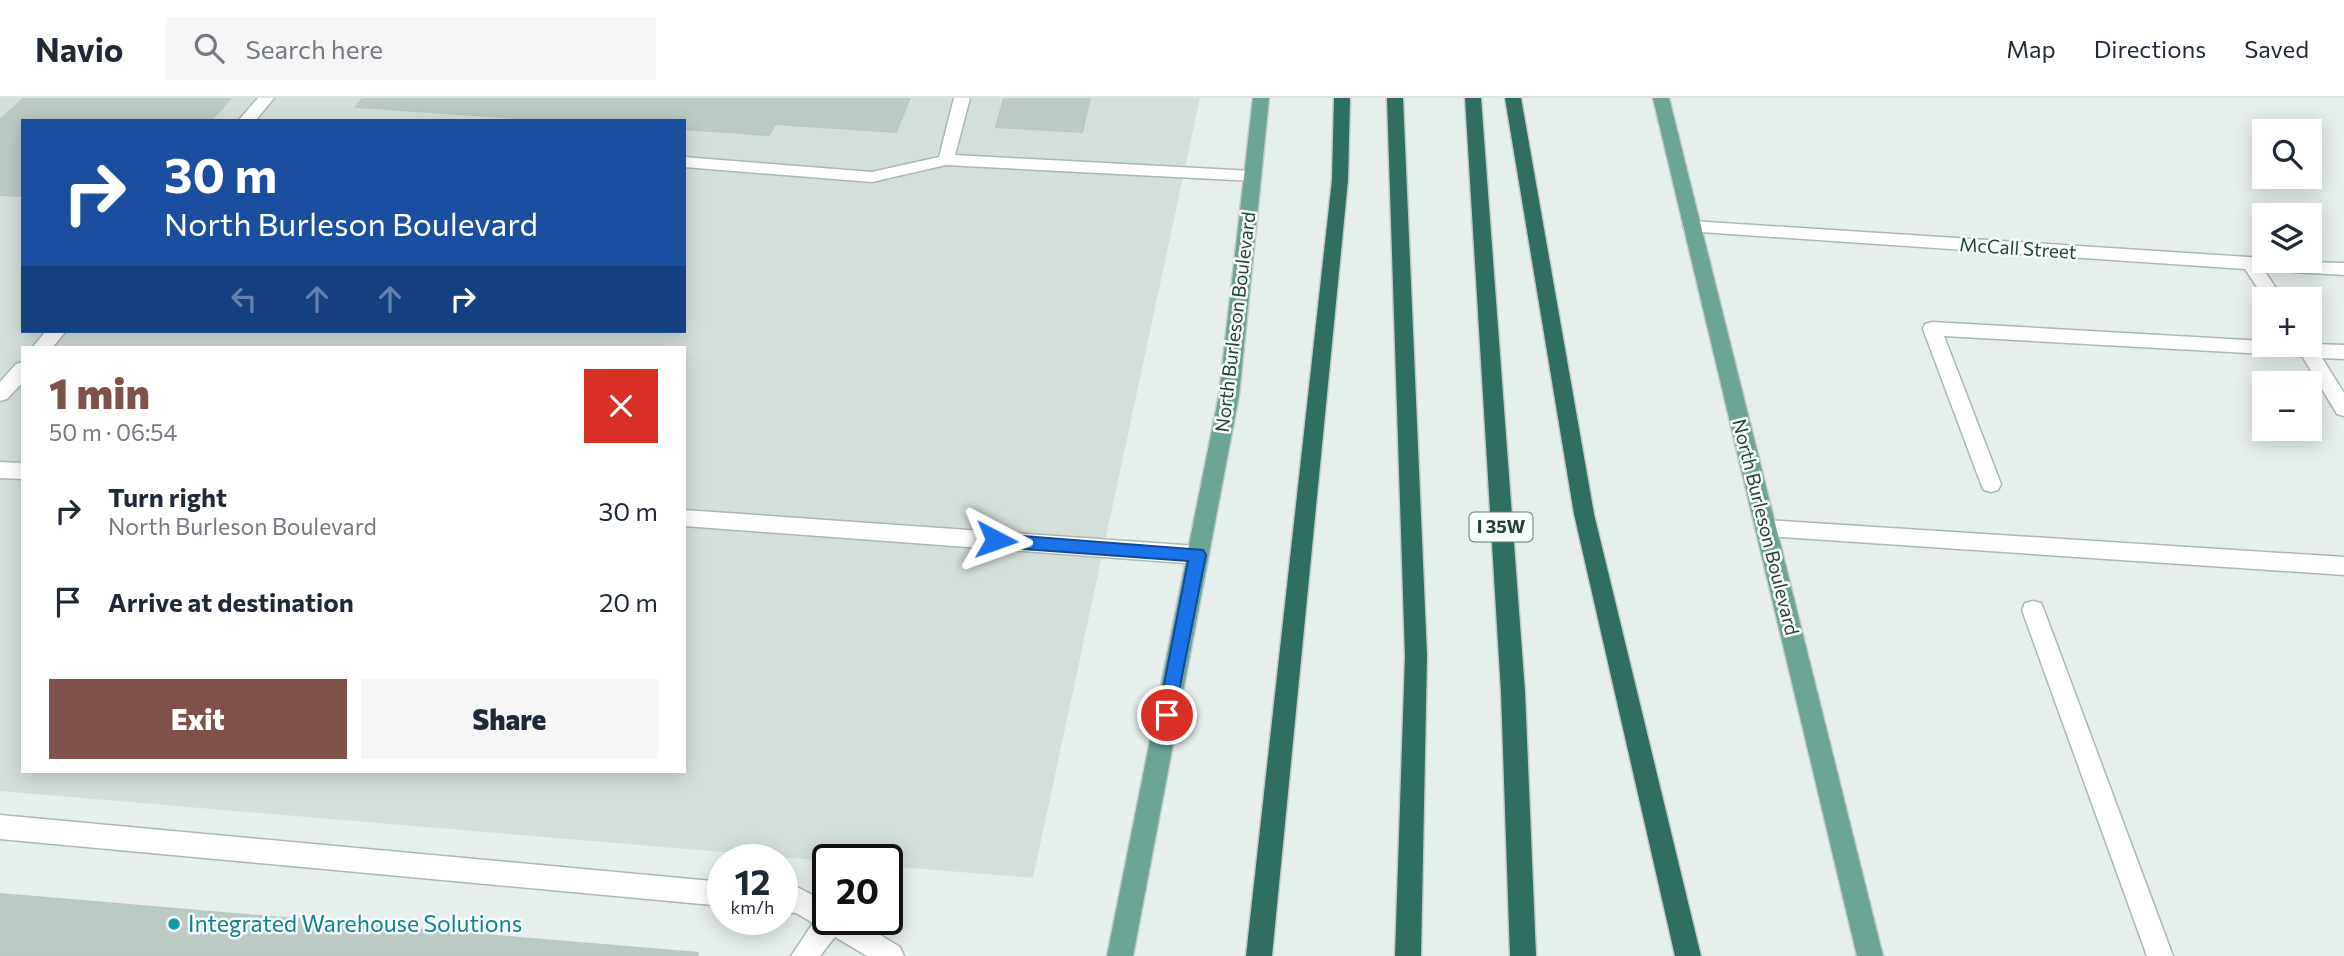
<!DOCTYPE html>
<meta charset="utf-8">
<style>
body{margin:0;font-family:Commissioner,sans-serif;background:#f6f6f7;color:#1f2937;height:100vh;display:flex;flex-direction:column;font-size:26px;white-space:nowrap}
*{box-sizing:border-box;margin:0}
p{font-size:23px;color:#747a83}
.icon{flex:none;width:38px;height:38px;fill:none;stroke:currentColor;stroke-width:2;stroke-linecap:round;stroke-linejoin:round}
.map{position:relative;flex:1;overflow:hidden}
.side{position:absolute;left:21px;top:248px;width:665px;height:427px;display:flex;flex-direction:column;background:#fff;border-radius:0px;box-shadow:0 4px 18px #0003}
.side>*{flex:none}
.guide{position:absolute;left:21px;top:21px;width:665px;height:214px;border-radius:0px;box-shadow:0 4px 18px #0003;background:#1a4fa0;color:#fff;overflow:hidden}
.tools{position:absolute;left:2252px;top:21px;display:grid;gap:14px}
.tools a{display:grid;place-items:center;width:70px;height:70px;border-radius:0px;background:#fff;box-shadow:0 4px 18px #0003;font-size:35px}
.speed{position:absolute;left:707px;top:746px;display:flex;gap:14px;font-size:35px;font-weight:700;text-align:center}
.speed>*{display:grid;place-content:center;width:91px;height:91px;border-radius:50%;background:#fff;box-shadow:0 4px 18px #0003;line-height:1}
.speed small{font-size:18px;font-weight:400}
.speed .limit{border:4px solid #111;border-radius:10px;background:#fff;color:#111}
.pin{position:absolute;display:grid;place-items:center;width:60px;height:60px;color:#fff;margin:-30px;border:4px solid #fff;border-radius:50%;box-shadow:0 2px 7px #0007}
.me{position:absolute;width:77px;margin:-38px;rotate:94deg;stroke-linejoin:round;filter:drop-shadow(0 0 5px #0008)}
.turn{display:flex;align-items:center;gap:24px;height:147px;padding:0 28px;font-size:32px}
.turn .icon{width:91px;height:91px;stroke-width:2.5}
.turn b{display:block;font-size:49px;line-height:60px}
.lanes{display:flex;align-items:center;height:66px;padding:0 28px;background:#0003;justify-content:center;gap:35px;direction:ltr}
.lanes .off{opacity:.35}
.round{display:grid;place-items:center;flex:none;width:74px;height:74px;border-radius:0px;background:#f6f6f7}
.headline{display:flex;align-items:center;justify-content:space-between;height:119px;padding:0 28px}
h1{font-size:42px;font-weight:800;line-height:52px;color:#7f5249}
.action{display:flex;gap:14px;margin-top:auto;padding:14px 28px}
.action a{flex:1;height:80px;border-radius:0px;background:#7f5249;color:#fff;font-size:28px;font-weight:800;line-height:80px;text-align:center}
.action a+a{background:#f6f6f7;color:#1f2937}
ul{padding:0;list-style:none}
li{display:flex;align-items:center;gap:21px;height:91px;padding:0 28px}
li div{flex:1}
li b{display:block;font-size:26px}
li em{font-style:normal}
header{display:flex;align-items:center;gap:42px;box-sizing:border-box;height:98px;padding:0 35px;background:#fff;border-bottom:2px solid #e0e1e3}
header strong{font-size:33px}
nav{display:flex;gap:38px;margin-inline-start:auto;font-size:24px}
.search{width:490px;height:63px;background:#f6f6f7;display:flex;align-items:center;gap:18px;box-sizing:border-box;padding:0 24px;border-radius:0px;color:#747a83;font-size:26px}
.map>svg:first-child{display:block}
.built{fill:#d4dfda;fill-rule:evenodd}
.building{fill:#bbcac4;stroke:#b8c9c2;stroke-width:2}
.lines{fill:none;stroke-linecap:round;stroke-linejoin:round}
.minor-casing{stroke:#a8b8b2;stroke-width:3}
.major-casing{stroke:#c2cac8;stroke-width:3}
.highway-casing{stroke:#c2cac8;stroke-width:3}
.minor{fill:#fff;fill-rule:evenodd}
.major{fill:#6aa596;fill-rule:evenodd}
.highway{fill:#2f6f62;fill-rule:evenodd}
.route{fill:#1a73e8;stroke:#114b97;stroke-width:2}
.culture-dot{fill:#0f9aa8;stroke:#f7fbf9;stroke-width:2.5}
.labels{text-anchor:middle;stroke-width:5;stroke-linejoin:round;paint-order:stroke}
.shield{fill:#f7fbf9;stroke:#637a73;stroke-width:2}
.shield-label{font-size:18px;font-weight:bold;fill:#24423a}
.street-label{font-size:19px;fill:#24423a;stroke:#f7fbf9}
.near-culture-label{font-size:23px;fill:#0d838f;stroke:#f7fbf9;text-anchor:start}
</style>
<header>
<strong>Navio</strong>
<div class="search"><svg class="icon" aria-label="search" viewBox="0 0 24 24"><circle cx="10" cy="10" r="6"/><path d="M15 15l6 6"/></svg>Search here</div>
<nav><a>Map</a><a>Directions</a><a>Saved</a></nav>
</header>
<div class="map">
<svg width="2344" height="858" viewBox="0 0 2344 858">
<rect width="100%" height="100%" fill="#e6efeb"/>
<path class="built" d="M0,0H1200L1033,780L887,768V761L828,763L0,693ZM23,23H684V233H23ZM23,250H684V674H23Z"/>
<g class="building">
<path d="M24,0H231L210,23H23V98L0,97V22Z"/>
<path d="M363,0H910L896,34L775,26L769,37L684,31V23H559L356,9Z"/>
<path d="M1004,0H1090L1082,34L996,29Z"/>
<path d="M0,796L698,855L697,858H0Z"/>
</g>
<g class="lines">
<g class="minor-casing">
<g id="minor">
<path d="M258,0H274L255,23H238Z"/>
<path d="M954,0H970L955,57L1253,73L1261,78L1253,83L946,67L872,84L684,69V59L872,74L939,59Z"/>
<path d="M1692,123L2264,160V163L2344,165V177L2264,172L2283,201H2265L2245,171L1686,133L1683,129Z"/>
<path d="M1932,224L2264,243V247H2310V242L2314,246L2344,247V261L2322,260L2344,295V318L2337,316L2302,258L1944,238L2001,386L1998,392L1991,394L1984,392L1981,386L1923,231L1925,226Z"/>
<path d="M46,233H66L52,250H32Z"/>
<path d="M23,264V284L7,301L0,303V284L16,266Z"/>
<path d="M0,364L23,365V381L0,380Z"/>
<path d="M684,412L1198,448L1206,451L1209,457L1206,463L1198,466L684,428Z"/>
<path d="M1766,422L2344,459V477L1766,438L1759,436L1755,430L1759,424Z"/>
<path d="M2033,503L2041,505L2044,512L2173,858H2147L2022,512L2025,505Z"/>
<path d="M0,717L723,784V808L0,741Z"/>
<path d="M782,789L799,790L828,805V821H854L900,849L904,858H867L835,839L820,858H791L813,825L796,815L782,814Z"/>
</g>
</g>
<g class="major-casing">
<g id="major">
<path d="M1253,0H1269L1239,297L1133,858H1107L1219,297Z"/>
<path d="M1653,0H1669L1883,858H1857Z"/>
</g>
</g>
<g class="highway-casing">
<g id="highway">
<path d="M1334,0H1350L1348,82L1272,858H1246L1332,82Z"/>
<path d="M1387,0H1403L1427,558L1421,858H1395L1405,558Z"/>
<path d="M1465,0H1481L1525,594L1536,858H1510L1501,594Z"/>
<path d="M1505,0H1521L1594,416L1701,858H1675L1574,416Z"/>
</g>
</g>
<use href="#minor" class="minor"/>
<use href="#major" class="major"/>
<use href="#highway" class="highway"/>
</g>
<path class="route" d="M996,436L1203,452L1206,457L1173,623L1167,625L1160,623L1158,617L1188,463L996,449L988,442Z"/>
<circle class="culture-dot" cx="174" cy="826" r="7"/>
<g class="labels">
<rect class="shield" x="1469.5" y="414.5" width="63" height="29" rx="5"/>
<g class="shield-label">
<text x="1501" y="435">I 35W</text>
</g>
<g class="street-label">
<text transform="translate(2018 150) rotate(4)" y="7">McCall Street</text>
<text transform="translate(1235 224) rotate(-83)" y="7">North Burleson Boulevard</text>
<text transform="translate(1766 429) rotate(76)" y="7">North Burleson Boulevard</text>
</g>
<g class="near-culture-label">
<text x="188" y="834">Integrated Warehouse Solutions</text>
</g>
</g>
</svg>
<div class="tools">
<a><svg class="icon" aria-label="search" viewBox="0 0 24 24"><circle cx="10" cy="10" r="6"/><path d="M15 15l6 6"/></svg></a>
<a><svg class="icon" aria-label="layers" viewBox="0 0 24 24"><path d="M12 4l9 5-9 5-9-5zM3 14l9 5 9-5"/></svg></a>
<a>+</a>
<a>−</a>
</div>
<div class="speed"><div>12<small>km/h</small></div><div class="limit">20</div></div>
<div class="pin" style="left:1167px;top:617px;background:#d93025"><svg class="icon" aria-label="arrive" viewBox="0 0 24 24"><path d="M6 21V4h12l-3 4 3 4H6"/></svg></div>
<svg class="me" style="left:996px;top:442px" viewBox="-20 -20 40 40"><path d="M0-17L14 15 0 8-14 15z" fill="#1a73e8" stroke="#fff" stroke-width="4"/></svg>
<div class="guide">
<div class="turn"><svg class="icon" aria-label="right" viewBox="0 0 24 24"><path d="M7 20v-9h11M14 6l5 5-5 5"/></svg><div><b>30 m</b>North Burleson Boulevard</div></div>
<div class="lanes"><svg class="icon off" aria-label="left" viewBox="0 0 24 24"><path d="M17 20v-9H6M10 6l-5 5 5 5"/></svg><svg class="icon off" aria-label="ahead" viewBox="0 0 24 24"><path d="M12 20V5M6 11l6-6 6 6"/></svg><svg class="icon off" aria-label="ahead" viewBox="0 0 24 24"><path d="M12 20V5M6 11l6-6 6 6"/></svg><svg class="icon" aria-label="right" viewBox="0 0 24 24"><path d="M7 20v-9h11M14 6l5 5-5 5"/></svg></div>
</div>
<section class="side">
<div class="headline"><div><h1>1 min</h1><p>50 m · 06:54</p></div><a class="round" style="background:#d93025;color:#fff"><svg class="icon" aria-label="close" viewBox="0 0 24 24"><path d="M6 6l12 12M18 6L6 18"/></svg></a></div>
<ul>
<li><svg class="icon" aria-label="right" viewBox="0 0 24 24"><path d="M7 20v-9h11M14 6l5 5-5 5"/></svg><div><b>Turn right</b><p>North Burleson Boulevard</p></div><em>30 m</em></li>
<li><svg class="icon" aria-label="arrive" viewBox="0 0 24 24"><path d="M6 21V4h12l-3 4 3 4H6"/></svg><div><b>Arrive at destination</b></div><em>20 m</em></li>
</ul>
<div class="action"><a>Exit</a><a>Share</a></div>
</section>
</div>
